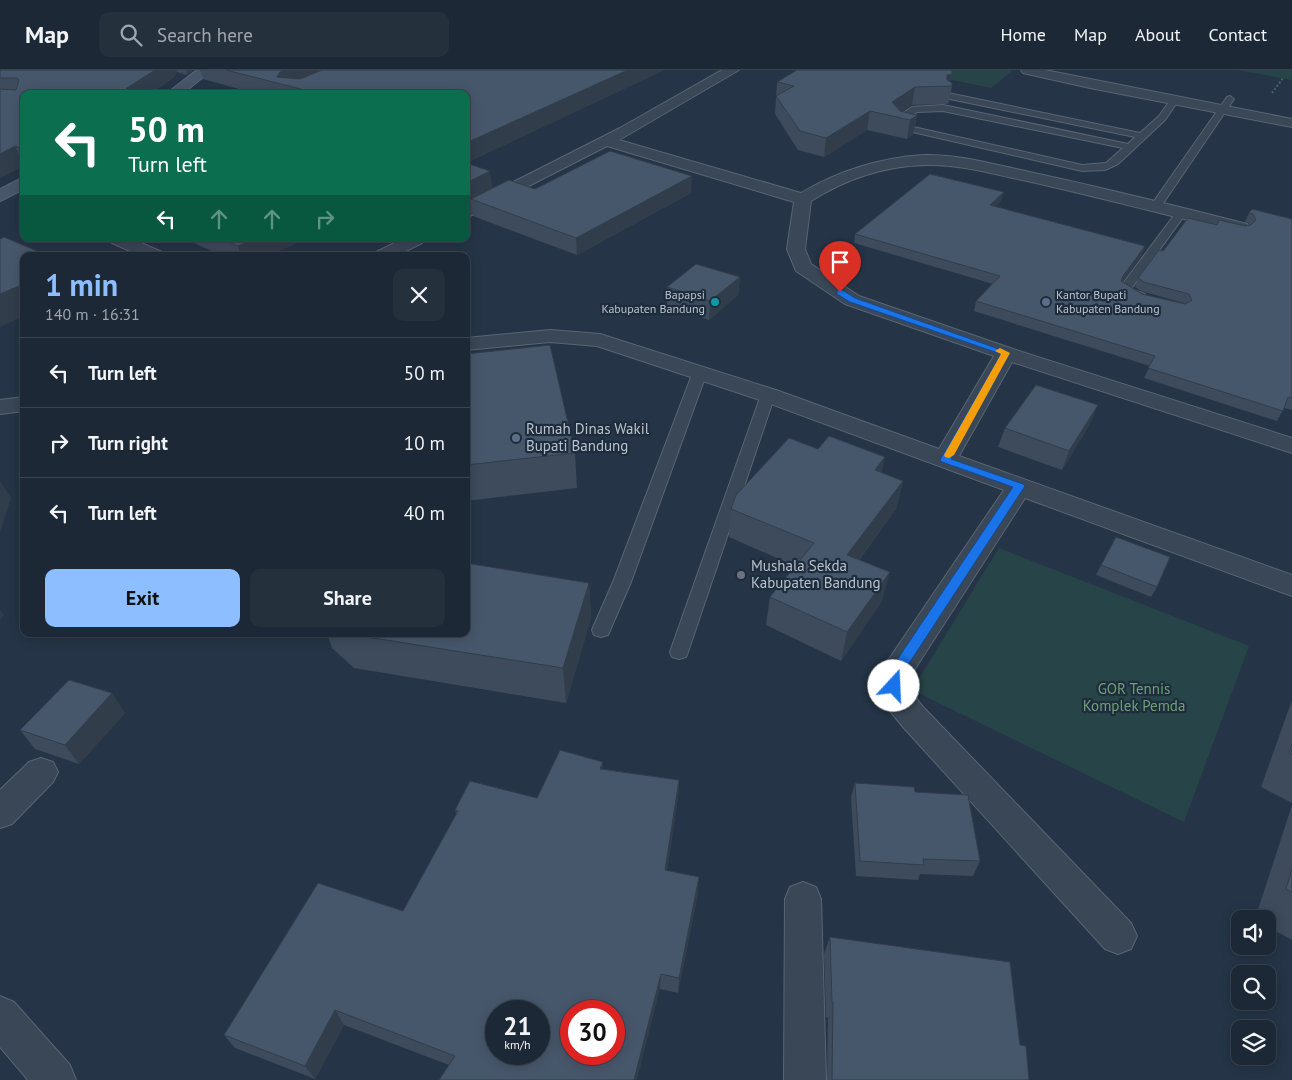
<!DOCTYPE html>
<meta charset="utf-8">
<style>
body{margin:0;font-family:"PT Sans",sans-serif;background:#25303d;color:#f1f3f6;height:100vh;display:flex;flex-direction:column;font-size:19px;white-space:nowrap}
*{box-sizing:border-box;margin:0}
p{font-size:16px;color:#a0a6ad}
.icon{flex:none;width:28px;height:28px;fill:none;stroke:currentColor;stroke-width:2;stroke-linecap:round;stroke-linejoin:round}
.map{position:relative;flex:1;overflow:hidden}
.details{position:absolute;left:20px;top:182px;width:450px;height:385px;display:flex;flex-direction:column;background:#1c2835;border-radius:10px;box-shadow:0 2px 12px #0003,0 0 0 1px #3a4450}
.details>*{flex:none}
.guide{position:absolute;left:20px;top:20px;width:450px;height:152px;border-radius:10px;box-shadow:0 2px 12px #0003,0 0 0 1px #3a4450;background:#0b6e4f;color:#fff;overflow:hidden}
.fabs{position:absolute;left:1231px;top:840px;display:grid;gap:10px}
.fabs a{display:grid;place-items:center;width:45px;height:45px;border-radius:10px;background:#1c2835;box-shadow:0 2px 12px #0003,0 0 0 1px #3a4450;font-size:25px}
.speed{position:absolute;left:485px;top:930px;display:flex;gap:10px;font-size:25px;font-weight:700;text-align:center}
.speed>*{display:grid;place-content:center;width:65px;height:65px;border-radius:50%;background:#1c2835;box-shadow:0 2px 12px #0003,0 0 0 1px #3a4450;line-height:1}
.speed small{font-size:12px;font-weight:400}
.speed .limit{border:8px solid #d22;background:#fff;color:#111}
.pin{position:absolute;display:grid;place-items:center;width:42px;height:42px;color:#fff;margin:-51px -21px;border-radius:50% 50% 50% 0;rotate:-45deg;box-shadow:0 0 5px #0007}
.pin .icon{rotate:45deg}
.me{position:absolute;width:55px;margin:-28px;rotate:20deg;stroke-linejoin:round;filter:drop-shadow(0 0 4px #0008)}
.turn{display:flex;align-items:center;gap:18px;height:105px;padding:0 25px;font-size:22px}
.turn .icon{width:65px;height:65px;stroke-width:2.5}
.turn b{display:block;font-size:35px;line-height:42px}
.lanes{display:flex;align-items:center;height:48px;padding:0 25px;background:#0003;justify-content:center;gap:25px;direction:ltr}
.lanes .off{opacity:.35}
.round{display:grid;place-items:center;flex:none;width:52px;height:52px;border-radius:10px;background:#25303d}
.summary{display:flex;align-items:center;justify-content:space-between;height:85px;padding:0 25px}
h1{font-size:30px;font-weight:800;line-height:38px;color:#8dbeff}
.action{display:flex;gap:10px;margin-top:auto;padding:10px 25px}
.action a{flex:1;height:58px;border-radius:10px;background:#8dbeff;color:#111;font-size:20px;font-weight:800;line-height:58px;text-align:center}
.action a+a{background:#25303d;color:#f1f3f6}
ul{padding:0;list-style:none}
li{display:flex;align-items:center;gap:15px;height:70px;padding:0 25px;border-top:1px solid #3a4450}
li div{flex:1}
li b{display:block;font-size:19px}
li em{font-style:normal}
header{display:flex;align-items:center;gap:30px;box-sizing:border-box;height:70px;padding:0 25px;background:#1c2835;border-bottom:1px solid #3a4450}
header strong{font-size:24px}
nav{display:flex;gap:28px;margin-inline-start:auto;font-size:18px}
.search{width:350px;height:45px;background:#25303d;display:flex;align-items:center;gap:12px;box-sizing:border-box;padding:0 18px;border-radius:10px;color:#a0a6ad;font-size:19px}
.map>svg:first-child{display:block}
.green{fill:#274548}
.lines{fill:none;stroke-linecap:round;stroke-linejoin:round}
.service-casing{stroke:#596573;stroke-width:2}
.minor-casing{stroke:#596573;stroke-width:2}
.secondary-casing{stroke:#596573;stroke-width:2}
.path{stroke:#466263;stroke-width:2;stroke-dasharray:2 2;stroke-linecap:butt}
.service{fill:#3a4756;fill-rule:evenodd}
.minor{fill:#3a4756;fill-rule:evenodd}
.secondary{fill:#485669;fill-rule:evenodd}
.wall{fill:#3d4b5c}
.shaded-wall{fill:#323d4b}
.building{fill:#47576b;stroke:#323d4b;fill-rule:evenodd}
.route{fill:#1a73e8;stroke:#114b97}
.slow{fill:#f59e0b}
.culture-dot{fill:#0f9aa8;stroke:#1e2c3c;stroke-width:2}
.service-dot{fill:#5c6f8a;stroke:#1e2c3c;stroke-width:2}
.worship-dot{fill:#6b7280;stroke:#1e2c3c;stroke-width:2}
.labels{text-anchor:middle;stroke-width:4.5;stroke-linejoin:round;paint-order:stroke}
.far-poi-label{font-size:12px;fill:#b8c2cf;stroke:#1e2c3c;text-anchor:end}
.poi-label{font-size:15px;fill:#b8c2cf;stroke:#1e2c3c;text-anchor:start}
.park-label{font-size:15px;fill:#6da277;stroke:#1e2c3c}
</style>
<header>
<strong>Map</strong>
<div class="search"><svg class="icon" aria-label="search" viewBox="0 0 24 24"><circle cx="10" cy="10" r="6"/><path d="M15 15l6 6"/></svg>Search here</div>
<nav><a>Home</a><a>Map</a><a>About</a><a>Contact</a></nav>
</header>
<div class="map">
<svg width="1292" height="1010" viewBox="0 0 1292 1010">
<rect width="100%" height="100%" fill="#253547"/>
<g class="green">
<path d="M932,0H1010L1012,1L991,18L933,6Z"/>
<path d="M1237,0H1292V10Z"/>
<path d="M999,478L1249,576L1184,752L912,620Z"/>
</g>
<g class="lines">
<g class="service-casing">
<g id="service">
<path d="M948,23L1140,63L1159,46L1171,29H1177L1178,31L1165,50L1118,94L1105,100L1082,101L904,60L897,58L891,51L912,37L943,35L1128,74L1135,67L945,28V24ZM943,41L1123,78L1106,93L1082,95L909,56L901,52L917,42Z"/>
<path d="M1230,26L1234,29L1160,138H1152L1151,136L1152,134L1227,27Z"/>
<path d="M1182,139L1187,142L1131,219L1145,224L1147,227L1141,231L1124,226L1119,219L1178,140Z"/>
<path d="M700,298L707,302L631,512L608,565L601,567L594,565L592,560L613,512L693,302Z"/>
<path d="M768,321L773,322L775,325L688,582L686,587L679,589L672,587L670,582L761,325L763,322Z"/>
</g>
</g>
<g class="minor-casing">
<g id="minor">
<path d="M722,0H739L619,70L801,123C838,101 880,88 923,85C958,84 991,94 1025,101C1099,117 1173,135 1247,154L1250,158L1247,162L1241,163C1170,146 1099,127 1027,111C993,104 960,94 926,95C884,96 846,109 811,131L805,179L811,194L859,226L1013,279L1292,368V383L1012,292L959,386L1292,505V526L1025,428L913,602C908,621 913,625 925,639L1131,853L1137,866L1131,879L1118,884L1105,879L903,657L890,641L879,616L887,592L1004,420L760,330L597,276L550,272L466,280V268L550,260L600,264L776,320L939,379L994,286L845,234L796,201L787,179L794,132L607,76L466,148V136L620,58Z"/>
<path d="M1021,0H1045L1292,49V57L1090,18L1023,3Z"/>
<path d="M109,169H132L162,182L165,186H141L112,173Z"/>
<path d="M403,169H425L422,173L396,186H373L376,182Z"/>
<path d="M24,327V341L0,344V330Z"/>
<path d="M41,688L53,692L58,702L53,712L12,754L0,758V720L29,692Z"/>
<path d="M803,812L816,817L821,829L826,1010H784L785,829L790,817Z"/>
<path d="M0,926L14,932L70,995L76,1010H28L0,977Z"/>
</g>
</g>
<g class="secondary-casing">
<g id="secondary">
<path d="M197,0H212L182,24H166Z"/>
<path d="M24,107V119L0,131V119Z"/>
</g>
</g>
<path class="path" d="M1272,23L1283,8"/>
<use href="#service" class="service"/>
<use href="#minor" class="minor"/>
<use href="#secondary" class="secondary"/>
</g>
<g class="wall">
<path d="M0,0H194L187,5L177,2L173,8L150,24H24V95L0,108Z"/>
<path d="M200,0H664L466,93V24H257L203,9Z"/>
<path d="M952,4L950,12L952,16L948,34L912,35L902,42L917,45L913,64L907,69L867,60L824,87L798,80L775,44L777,12Z"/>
<path d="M466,93L492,119L691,123L577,185L473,146Z"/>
<path d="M1001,131L995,137L1142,185L1122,212L1142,224L1185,234L1184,233L1141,221L1135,217L1138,208L1163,181L1217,155L1245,156L1250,155L1248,153L1245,152L1249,143L1292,149V340L1284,338L1277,351L1144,308L1150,296L974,241L976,231L993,214L854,173L855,164Z"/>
<path d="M185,169H306L267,186H223Z"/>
<path d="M740,207L738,225L709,250L667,235V217Z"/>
<path d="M466,284L575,383L577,418L466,431Z"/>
<path d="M1090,354L1062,400L998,377L1005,358Z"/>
<path d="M882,403L903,411L896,439L859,490L882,531L841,591L766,555L770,527L795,496L729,467L731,439Z"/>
<path d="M1101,495L1157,517L1151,527L1096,505Z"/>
<path d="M589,513L591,548L566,633L354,598L332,578L327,564H466Z"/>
<path d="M1292,630V733L1261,717Z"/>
<path d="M125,643L79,694L35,679L20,660Z"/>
<path d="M604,699L679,710L678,727L667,800L698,823L678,923L660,919L449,995L344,955L315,1009L235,978L224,965L403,841L456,744L455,740L537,728Z"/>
<path d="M855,713L915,722L980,791L973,806L920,804L918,810L856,806L851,728Z"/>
<path d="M1292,735V870L1268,857V849H1255Z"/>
<path d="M830,867L1020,975L1029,1010H827L828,948L826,947L824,884Z"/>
</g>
<g class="shaded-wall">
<path d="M155,0H176L177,2L173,8L150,24H122L127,18Z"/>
<path d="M186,0H194L187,5Z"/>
<path d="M286,0H334L278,14L277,7L280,2Z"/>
<path d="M628,0H664L466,93V73Z"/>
<path d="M952,4L949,16H945L947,5Z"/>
<path d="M915,17L912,35L895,47L892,32Z"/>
<path d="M870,41L867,60L824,87L826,68Z"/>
<path d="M917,45L913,64L907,69L910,50Z"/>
<path d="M15,76L24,95L0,108V84Z"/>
<path d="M490,101L493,120L471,129V131L466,134V113Z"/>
<path d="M692,106L691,123L577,185L576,168Z"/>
<path d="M1004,122L1001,131L988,144L990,135Z"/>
<path d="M255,169H306L267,186H241L238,176Z"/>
<path d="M1145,176L1142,185L1119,215L1123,206Z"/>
<path d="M740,207L738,225L709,250L710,231Z"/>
<path d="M24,214V246L0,257V224Z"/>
<path d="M1098,335L1090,354L1062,400L1069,381Z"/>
<path d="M885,387L879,415L875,400Z"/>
<path d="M0,411L11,428L0,462Z"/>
<path d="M903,411L896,439L841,513L847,485Z"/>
<path d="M890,502L882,531L841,591L847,562Z"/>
<path d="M589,513L591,548L566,633L563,598Z"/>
<path d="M0,540L4,545L0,550Z"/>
<path d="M112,623L125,643L79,694L65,675Z"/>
<path d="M603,692L604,709L600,699Z"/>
<path d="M679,710L678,727L665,816V800Z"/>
<path d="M699,807L698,823L678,923L679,908Z"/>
<path d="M661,904L660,919L637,1010H634Z"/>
<path d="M335,940L344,955L315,1009L305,996Z"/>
</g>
<g class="building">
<path d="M0,0H155L127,18L122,24H24V80L15,76L0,84V19L16,20L19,10L17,8H0Z"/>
<path d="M226,0H286L280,2L277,7L300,9L322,0H628L466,73V24H315L316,23Z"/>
<path d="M797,0H952V4L947,5V10L952,13V16L915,17L892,32L900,41L917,45L910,50L870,41L826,68L800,61L776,26L794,16L777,12Z"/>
<path d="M610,81L692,106L576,168L471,129L509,110L535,119Z"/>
<path d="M466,93L490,101L466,113Z"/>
<path d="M930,104L1004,122L990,135L1145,176L1123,206L1121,211L1142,224L1185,234L1192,230L1189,224L1144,212L1138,208L1159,180L1163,181L1188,148L1217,155L1219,150L1245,156L1251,155L1256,150L1253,144L1249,143L1252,139L1292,149V328L1288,327L1283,341L1148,298L1155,286L976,231L1000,206L855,164Z"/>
<path d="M4,167L49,186H24V214L0,224V169Z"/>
<path d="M222,169H255L238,176Z"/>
<path d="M696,194L740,207L710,231L667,217Z"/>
<path d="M550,275L575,383L466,395V284Z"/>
<path d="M1036,315L1098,335L1069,381L1005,358Z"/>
<path d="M829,366L885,387L875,400L903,411L847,485L890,502L847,562L770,527L814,473L731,439L736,425L789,368L818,379Z"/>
<path d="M1116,467L1170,487L1157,517L1101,495Z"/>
<path d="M466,493L589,513L563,598L348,564H466Z"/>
<path d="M69,610L112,623L65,675L20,660Z"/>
<path d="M1292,674V685L1289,683Z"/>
<path d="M560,680L603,692L600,699L679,710L665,800L699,807L679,908L661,904L634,1010H439L455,986L335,940L305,996L224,965L318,813L403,841L458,741L455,740L470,711L537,728ZM496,941H539V984H496ZM571,941H614V984H571Z"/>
<path d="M855,713L914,717L915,722L968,725L980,791L923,789L924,795L860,791Z"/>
<path d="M1292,799V822L1286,819Z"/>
<path d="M830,867L1010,892L1020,975L1026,976L1029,1010H832L833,932H832Z"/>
</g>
<path class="route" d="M837,220H842L855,228L1010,283L951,389L1023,414L1025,416L904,601L899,620H890L888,616L893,596L1013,417L942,392L940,390L1001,284L850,232L837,224Z"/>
<path class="slow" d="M1000,278L1010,283L954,385L949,388L945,387L944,385L1001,284L995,281Z"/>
<circle class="culture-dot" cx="715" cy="232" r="5"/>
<g class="service-dot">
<circle cx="1046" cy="232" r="5"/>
<circle cx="516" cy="368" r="5"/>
</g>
<circle class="worship-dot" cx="741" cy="505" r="5"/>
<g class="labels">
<g class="far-poi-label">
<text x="705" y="229">Bapapsi<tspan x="705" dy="14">Kabupaten Bandung</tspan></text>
<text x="1056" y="229" text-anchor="start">Kantor Bupati<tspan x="1056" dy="14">Kabupaten Bandung</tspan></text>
</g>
<g class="poi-label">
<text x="526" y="364">Rumah Dinas Wakil<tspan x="526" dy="17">Bupati Bandung</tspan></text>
<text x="751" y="501">Mushala Sekda<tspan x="751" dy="17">Kabupaten Bandung</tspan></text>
</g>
<g class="park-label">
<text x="1134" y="624">GOR Tennis<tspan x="1134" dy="17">Komplek Pemda</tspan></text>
</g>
</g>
</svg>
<div class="fabs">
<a><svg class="icon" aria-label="sound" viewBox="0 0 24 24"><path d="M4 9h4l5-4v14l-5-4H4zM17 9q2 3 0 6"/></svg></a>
<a><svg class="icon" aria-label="search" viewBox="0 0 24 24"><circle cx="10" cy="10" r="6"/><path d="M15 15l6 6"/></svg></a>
<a><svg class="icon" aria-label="layers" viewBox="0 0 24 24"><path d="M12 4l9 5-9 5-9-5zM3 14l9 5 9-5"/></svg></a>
</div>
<div class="speed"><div>21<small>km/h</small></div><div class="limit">30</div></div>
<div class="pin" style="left:840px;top:222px;background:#d93025"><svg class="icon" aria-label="arrive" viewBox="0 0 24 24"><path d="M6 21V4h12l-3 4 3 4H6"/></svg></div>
<svg class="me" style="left:894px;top:616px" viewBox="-20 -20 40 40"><circle r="19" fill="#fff"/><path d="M0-13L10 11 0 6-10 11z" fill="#1a73e8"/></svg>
<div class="guide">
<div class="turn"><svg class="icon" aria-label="left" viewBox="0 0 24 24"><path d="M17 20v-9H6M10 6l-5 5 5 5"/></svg><div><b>50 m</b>Turn left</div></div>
<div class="lanes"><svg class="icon" aria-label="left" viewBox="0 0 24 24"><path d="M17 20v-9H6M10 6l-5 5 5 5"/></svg><svg class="icon off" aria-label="ahead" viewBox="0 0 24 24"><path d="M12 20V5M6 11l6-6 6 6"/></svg><svg class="icon off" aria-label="ahead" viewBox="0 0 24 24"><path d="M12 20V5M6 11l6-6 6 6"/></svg><svg class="icon off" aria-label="right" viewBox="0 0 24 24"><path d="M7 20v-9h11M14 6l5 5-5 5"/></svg></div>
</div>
<section class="details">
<div class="summary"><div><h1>1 min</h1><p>140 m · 16:31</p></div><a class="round"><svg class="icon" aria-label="close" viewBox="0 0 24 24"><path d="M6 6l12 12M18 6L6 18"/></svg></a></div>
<ul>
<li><svg class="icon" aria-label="left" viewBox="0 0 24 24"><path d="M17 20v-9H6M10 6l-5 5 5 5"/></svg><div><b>Turn left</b></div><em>50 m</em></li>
<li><svg class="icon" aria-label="right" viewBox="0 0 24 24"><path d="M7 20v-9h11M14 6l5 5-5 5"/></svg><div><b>Turn right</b></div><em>10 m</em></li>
<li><svg class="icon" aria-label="left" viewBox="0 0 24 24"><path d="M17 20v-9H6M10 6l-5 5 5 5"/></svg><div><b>Turn left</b></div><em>40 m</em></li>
</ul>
<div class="action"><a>Exit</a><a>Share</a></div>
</section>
</div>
